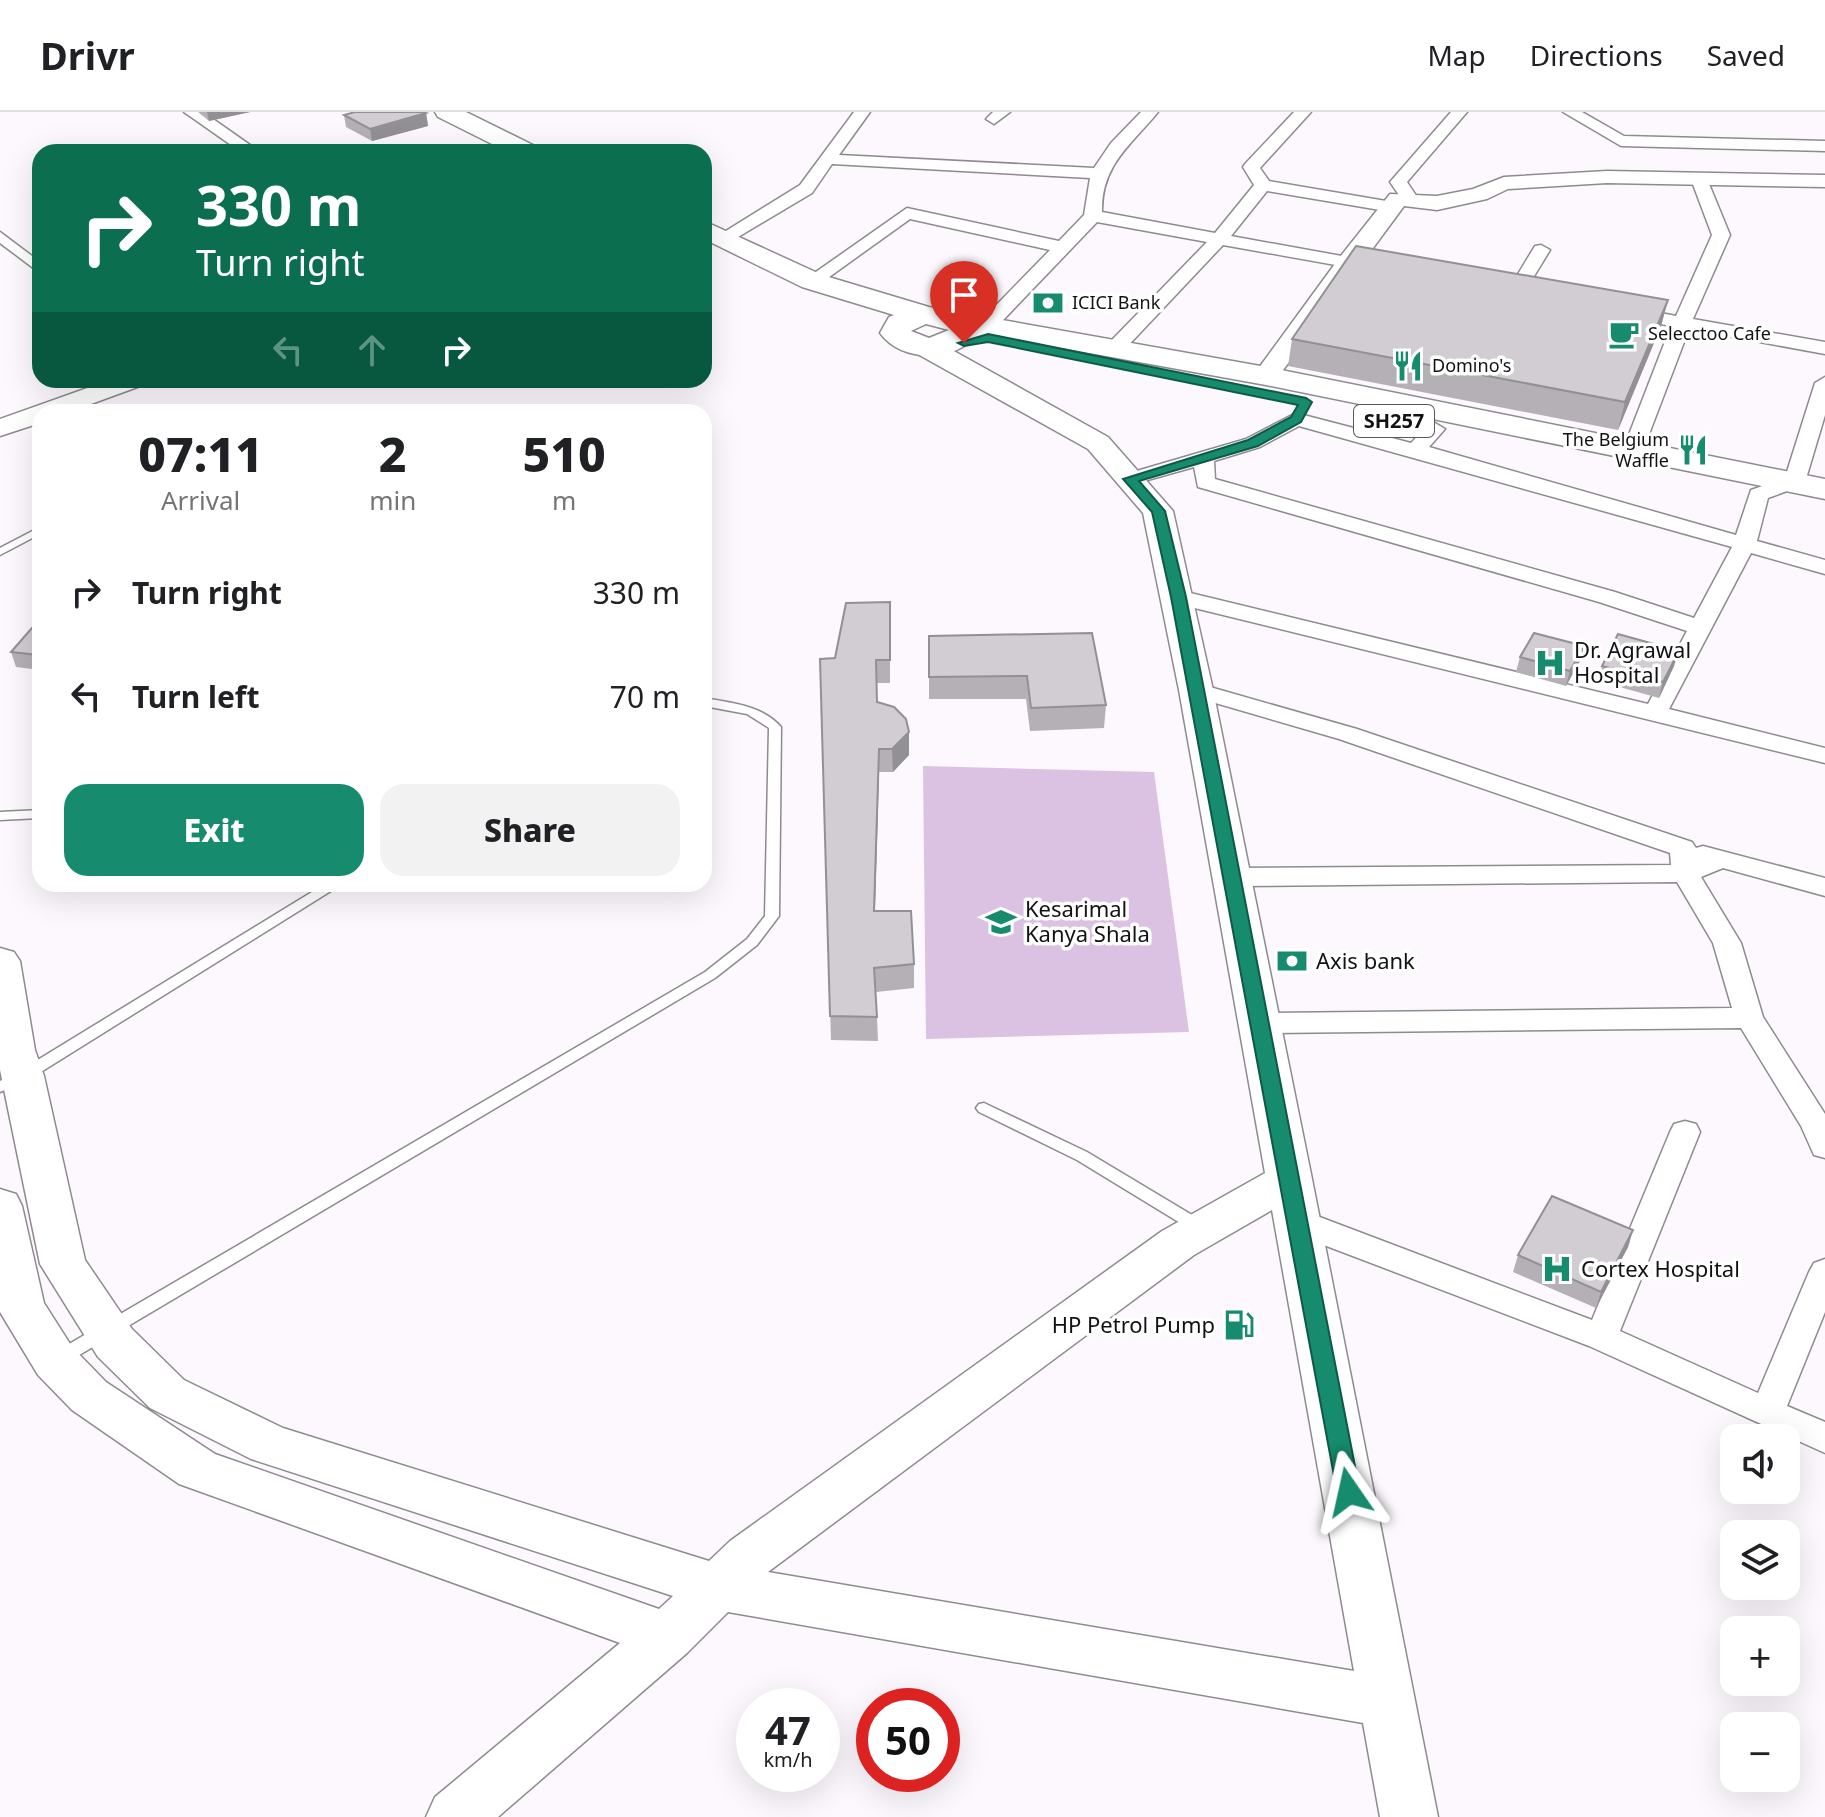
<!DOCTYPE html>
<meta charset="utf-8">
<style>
body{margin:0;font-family:"Noto Sans",sans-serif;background:#f2f2f2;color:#202124;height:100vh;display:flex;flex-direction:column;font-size:30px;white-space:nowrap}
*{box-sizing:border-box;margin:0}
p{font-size:26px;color:#757577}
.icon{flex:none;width:44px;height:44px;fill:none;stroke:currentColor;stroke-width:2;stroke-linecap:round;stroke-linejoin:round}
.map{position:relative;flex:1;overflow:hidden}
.side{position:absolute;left:32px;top:292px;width:680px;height:488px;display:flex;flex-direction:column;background:#fff;border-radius:24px;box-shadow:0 8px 32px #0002}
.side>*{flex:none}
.banner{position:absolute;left:32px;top:32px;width:680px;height:244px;border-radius:24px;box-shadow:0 8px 32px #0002;background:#0b6e4f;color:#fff;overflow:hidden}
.buttons{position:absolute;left:1720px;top:1312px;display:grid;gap:16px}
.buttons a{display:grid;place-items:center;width:80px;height:80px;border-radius:16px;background:#fff;box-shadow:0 8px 32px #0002;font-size:40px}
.speed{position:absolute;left:736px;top:1576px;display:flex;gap:16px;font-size:40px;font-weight:700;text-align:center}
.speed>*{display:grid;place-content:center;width:104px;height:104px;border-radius:50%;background:#fff;box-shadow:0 8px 32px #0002;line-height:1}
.speed small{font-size:20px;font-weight:400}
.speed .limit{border:12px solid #d22;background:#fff;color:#111}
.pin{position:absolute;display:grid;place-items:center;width:68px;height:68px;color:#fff;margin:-82px -34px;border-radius:50% 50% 50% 0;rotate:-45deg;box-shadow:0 0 8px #0007}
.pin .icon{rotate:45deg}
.me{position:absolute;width:88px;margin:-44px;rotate:349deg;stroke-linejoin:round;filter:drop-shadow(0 0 6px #0008)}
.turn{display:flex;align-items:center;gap:28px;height:168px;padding:0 32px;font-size:36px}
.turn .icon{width:104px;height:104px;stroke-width:2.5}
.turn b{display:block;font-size:56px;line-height:68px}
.lanes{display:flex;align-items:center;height:76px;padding:0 32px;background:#0003;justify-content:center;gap:40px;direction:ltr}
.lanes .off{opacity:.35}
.eta{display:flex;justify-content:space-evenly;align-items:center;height:136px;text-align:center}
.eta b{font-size:48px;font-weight:800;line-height:56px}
.primary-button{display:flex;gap:16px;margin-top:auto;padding:16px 32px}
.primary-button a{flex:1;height:92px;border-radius:24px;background:#168b6d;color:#fff;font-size:32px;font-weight:800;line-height:92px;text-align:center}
.primary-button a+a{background:#f2f2f2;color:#202124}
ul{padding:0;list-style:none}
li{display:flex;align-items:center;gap:24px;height:104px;padding:0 32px}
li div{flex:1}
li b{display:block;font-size:30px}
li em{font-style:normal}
header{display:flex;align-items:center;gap:48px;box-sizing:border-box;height:112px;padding:0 40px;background:#fff;border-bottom:2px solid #e0e0e0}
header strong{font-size:38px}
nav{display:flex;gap:44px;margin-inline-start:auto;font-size:28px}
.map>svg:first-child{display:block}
.green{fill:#dbc2e2}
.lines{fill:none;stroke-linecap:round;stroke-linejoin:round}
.service-casing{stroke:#8e8a8f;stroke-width:3}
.pedestrian-casing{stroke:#8e8a8f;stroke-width:3}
.minor-casing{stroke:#8e8a8f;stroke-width:3}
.tertiary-casing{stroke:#8e8a8f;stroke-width:3}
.secondary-casing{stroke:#8e8a8f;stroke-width:3}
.primary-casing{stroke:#8e8a8f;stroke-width:3}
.service{fill:#fff;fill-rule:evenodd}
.pedestrian{fill:#fff;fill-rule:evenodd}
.minor{fill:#fff;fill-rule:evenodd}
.tertiary{fill:#fff;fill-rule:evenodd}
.secondary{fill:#fff;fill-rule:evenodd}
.primary{fill:#fff;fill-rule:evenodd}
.wall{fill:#b4b0b5}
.shaded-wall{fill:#929094}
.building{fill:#d1cdd3;stroke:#929094;stroke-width:2}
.route{fill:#168b6d;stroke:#0e5a47;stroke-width:2}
.labels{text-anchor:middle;stroke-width:7;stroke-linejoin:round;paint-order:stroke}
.far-poi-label{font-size:18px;fill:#121113;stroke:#fff;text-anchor:start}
.shield{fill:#fff;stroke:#59585a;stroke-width:2}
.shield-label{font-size:20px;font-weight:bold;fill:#121113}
.poi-label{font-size:22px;fill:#121113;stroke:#fff;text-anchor:start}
</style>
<header>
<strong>Drivr</strong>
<nav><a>Map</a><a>Directions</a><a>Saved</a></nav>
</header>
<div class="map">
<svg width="1825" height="1705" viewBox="0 0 1825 1705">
<rect width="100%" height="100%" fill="#fcf8fd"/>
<path class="green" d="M923,654L1154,660L1189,920L926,927Z"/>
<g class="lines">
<g class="service-casing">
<g id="service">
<path d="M40,415V422L0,443V436Z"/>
<path d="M704,586C731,591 762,593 781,615L779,804L757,833L715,866L64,1252L58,1254L52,1252L50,1247L52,1242L705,860L747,827L765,804L769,616L747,602L704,594Z"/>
<path d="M40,698V706L0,708V700Z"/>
<path d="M325,772H342L28,968L0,980V969L18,960Z"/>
<path d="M984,991L1087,1040L1207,1112L1209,1116L1207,1120L1201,1122L1195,1120L1077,1048L979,1000L976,996L979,992Z"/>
</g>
</g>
<g class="pedestrian-casing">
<path id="pedestrian" d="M0,120L40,150V161L0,131Z"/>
</g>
<g class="minor-casing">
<g id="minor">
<path d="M184,0H203L260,40H241Z"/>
<path d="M854,0H870L839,43L1094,56L1111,31L1141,0H1158C1131,33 1101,53 1102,100L1215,121L1254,73L1243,55L1245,52L1294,0H1311L1260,56L1269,69L1392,90L1401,95L1392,100L1267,79L1231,124L1375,150L1384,155L1375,160L1223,133L1123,239L1116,241L1106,235L1109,231L1207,130L1097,110L984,228H970L968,224L970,220L1050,138L910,107L818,173L812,174L803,169L907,96L1059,129L1084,103L1090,66L832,52L812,81L728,131H716L713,127L800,73Z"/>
<path d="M993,0H1010L994,12L986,7Z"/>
<path d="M1451,0H1467L1407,70L1419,88L1411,93L1405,92L1390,70Z"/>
<path d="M1563,0H1582L1624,24L1825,29V39L1621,34Z"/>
<path d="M1699,62L1707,67L1730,123L1693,207L1825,230V242L1689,217L1643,338L1633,344L1623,338L1671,214L1618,204L1616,200L1625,194L1676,204L1712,123L1691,67Z"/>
<path d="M1541,133L1550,138L1522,184L1516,185L1510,184L1507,180L1535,134Z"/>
<path d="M1825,265V303L1805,370L1801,374L1768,386L1757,429L1825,448V462L1751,441L1669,597L1825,636V651L1170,490L1167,485L1170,480L1178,478L1648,592L1687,519L1599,490L1198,375L1194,355L1130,373L1120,367L1123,363L1246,327L1296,301L1411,331L1428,313L1435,311L1445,317L1429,335L1736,423L1751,378L1785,366L1815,271ZM1299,314L1732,435L1694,506L1615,480L1215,367L1214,349L1260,335Z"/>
<path d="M1196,571L1357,617L1692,730L1696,736L1703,734L1825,766V784L1723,756L1701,765L1741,831L1763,905L1825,1002V1046L1814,1043L1801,1014L1741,916L1260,921L1250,918L1246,911L1250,904L1260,901L1732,896L1713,831L1677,770L1232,774L1223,771L1219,765L1223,759L1232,756L1671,753L1670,741L1339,627L1188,583L1184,578L1188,573Z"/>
<path d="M1685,1009L1696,1012L1700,1020L1620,1219L1758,1281L1809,1160L1814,1151L1825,1147V1200L1787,1294L1825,1310V1341L1589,1234L1287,1119L1282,1110L1287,1101L1298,1098L1309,1101L1592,1208L1670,1020L1674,1012Z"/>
</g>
</g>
<g class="tertiary-casing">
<g id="tertiary">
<path d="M1607,59L1825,63V75L1607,71L1508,77L1487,87L1437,98L1404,94L1275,269H1257L1253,264L1340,145L1390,82L1437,84L1473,77L1504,65Z"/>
<path d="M110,268H147L143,273L69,300H40V311L0,324V307Z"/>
</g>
</g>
<g class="secondary-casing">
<path id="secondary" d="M924,226L934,228L1108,325L1173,399L1213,578L1312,1067L1438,1705H1380L1363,1611L728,1500L687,1541L498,1705H426L435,1685L620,1531L179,1372L72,1298L38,1263L0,1200V1077L16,1082L22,1094L44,1191L72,1235L106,1270L215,1342L659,1497L673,1484L251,1347L150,1296L98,1245L40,1152L0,958V836L14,840L20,849L35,938L44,964L85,1148L132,1217L184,1268L283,1316L709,1449L730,1429L1162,1119L1265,1061L1179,578L1143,401L1088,337L914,240L910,234L914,228ZM1272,1098L1354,1559L768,1460L1194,1143Z"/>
</g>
<g class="primary-casing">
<g id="primary">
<path d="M435,0H466L537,35L541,40H508L438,5Z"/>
<path d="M704,109L822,163L929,195L1266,255L1825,367V387L1266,273L978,221C957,251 901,251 880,221L889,205L894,203L802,175L704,127ZM926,212L949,218L929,226L911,219Z"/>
</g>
</g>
<use href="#service" class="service"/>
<use href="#pedestrian" class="pedestrian"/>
<use href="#minor" class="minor"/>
<use href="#tertiary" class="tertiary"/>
<use href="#secondary" class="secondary"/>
<use href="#primary" class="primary"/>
</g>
<g class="wall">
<path d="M198,0H250L209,9Z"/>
<path d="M426,1L428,14L372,29L346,15L344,3Z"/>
<path d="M1668,188L1661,214L1618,318L1288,254L1292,227Z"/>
<path d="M890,490V571H877V590L909,643L893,660H879L875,799L914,852V876L876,880L878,929L831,928L820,547L835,546Z"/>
<path d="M40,509V558L16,555L11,540Z"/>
<path d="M929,524L1106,593L1104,616L1030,619L1026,587H929Z"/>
<path d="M1584,534L1580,549L1566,574L1516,560L1520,545Z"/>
<path d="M1602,554H1674L1659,586L1598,569Z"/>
<path d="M1633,1118L1628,1135L1596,1196L1513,1160L1518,1143Z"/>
</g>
<g class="shaded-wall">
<path d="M207,0H250L209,9Z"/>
<path d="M426,1L428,14L372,29L370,17Z"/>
<path d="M1668,188L1661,214L1618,318L1625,290Z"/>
<path d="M1584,534L1580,549L1566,574L1570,559Z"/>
<path d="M1679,539L1674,554L1659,586L1663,570Z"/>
<path d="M909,620V643L893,660L892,637Z"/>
<path d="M879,637V660L874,823V799Z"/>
<path d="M1633,1118L1628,1135L1596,1196L1601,1180Z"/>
</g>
<g class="building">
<path d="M355,0H423L426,1L370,17L344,3Z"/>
<path d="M1356,134L1668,188L1625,290L1292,227Z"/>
<path d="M890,490V548H876L877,590L894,595L906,607L909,620L892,637H879L874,799H911L914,852L874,856L877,905L830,904L820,547L835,546L846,491Z"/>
<path d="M38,509H40V541L39,543L11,540Z"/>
<path d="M1092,521L1106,593L1031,596L1027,564L929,565V524Z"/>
<path d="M1534,521L1584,534L1570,559L1520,545Z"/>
<path d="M1618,522L1679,539L1663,570L1602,554Z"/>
<path d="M1552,1084L1633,1118L1601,1180L1518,1143Z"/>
</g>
<path class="route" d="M988,222L1306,286L1312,290L1301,310L1258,334L1139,369L1165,399L1186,485L1360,1380L1357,1387L1349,1390L1340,1387L1337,1380L1171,485L1152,400L1123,367L1248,328L1291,305L1298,293L988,230L964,234L958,231Z"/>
<defs>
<g id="bank-bare" transform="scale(2.4)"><path d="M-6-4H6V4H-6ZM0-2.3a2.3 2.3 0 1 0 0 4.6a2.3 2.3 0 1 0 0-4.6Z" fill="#168b6d" stroke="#fff" stroke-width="2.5" paint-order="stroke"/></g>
<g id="cafe-bare" transform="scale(2.4)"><path d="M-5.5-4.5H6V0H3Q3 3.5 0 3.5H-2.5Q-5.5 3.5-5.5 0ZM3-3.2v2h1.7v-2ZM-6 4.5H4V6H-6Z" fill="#168b6d" stroke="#fff" stroke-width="2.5" paint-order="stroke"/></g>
<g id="restaurant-bare" transform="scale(2.4)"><path d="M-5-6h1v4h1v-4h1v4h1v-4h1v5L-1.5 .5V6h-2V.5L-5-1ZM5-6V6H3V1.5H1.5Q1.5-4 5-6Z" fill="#168b6d" stroke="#fff" stroke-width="2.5" paint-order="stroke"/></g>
<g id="hospital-bare" transform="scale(2.4)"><path d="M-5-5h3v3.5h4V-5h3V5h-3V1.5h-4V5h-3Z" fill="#168b6d" stroke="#fff" stroke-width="2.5" paint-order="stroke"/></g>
<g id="school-bare" transform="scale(2.4)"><path d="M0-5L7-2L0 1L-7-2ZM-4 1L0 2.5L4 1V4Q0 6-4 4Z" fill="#168b6d" stroke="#fff" stroke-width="2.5" paint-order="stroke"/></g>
<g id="fuel-bare" transform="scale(2.4)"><path d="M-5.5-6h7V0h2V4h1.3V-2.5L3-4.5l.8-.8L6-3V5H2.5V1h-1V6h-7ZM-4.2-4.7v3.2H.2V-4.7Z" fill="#168b6d" stroke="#fff" stroke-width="2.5" paint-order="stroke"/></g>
</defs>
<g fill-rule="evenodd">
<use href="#bank-bare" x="1048" y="191"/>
<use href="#cafe-bare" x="1624" y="222"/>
<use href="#restaurant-bare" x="1408" y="254"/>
<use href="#restaurant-bare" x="1693" y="338"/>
<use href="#hospital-bare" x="1550" y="551"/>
<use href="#school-bare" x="1001" y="810"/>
<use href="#bank-bare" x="1292" y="849"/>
<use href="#hospital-bare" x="1557" y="1157"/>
<use href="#fuel-bare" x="1239" y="1213"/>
</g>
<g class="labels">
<g class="far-poi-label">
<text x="1072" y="197">ICICI Bank</text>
<text x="1648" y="228">Selecctoo Cafe</text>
<text x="1432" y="260">Domino's</text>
<text x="1669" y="334" text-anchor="end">The Belgium<tspan x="1669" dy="21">Waffle</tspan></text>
</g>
<rect class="shield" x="1354" y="293" width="80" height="32" rx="6"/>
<g class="shield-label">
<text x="1394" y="316">SH257</text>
</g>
<g class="poi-label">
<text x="1574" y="546">Dr. Agrawal<tspan x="1574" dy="25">Hospital</tspan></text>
<text x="1025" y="805">Kesarimal<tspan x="1025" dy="25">Kanya Shala</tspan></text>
<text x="1316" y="857">Axis bank</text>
<text x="1581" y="1165">Cortex Hospital</text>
<text x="1215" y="1221" text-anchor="end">HP Petrol Pump</text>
</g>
</g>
</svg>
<div class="buttons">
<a><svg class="icon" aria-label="sound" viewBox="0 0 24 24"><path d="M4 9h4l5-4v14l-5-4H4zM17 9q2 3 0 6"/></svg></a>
<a><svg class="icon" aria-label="layers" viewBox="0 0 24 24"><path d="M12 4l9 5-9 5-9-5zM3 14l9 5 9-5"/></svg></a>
<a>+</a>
<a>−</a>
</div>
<div class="speed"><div>47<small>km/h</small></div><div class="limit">50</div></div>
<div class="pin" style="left:964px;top:231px;background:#d93025"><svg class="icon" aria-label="arrive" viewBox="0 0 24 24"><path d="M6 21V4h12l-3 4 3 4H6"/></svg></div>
<svg class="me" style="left:1349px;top:1380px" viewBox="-20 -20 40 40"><path d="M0-17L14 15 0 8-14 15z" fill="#168b6d" stroke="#fff" stroke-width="4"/></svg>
<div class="banner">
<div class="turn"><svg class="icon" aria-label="right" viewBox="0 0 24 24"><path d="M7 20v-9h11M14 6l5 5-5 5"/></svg><div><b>330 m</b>Turn right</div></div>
<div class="lanes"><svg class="icon off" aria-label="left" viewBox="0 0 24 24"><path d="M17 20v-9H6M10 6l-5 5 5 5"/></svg><svg class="icon off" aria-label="ahead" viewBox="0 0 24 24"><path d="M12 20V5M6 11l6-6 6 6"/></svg><svg class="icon" aria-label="right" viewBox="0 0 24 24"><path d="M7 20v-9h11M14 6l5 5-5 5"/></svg></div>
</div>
<section class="side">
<div class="eta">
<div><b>07:11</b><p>Arrival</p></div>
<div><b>2</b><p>min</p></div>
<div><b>510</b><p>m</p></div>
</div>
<ul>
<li><svg class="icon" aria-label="right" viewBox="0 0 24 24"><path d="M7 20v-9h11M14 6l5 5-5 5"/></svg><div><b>Turn right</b></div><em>330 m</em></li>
<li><svg class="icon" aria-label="left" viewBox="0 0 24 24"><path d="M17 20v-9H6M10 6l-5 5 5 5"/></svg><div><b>Turn left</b></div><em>70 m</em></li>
</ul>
<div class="primary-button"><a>Exit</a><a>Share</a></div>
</section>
</div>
